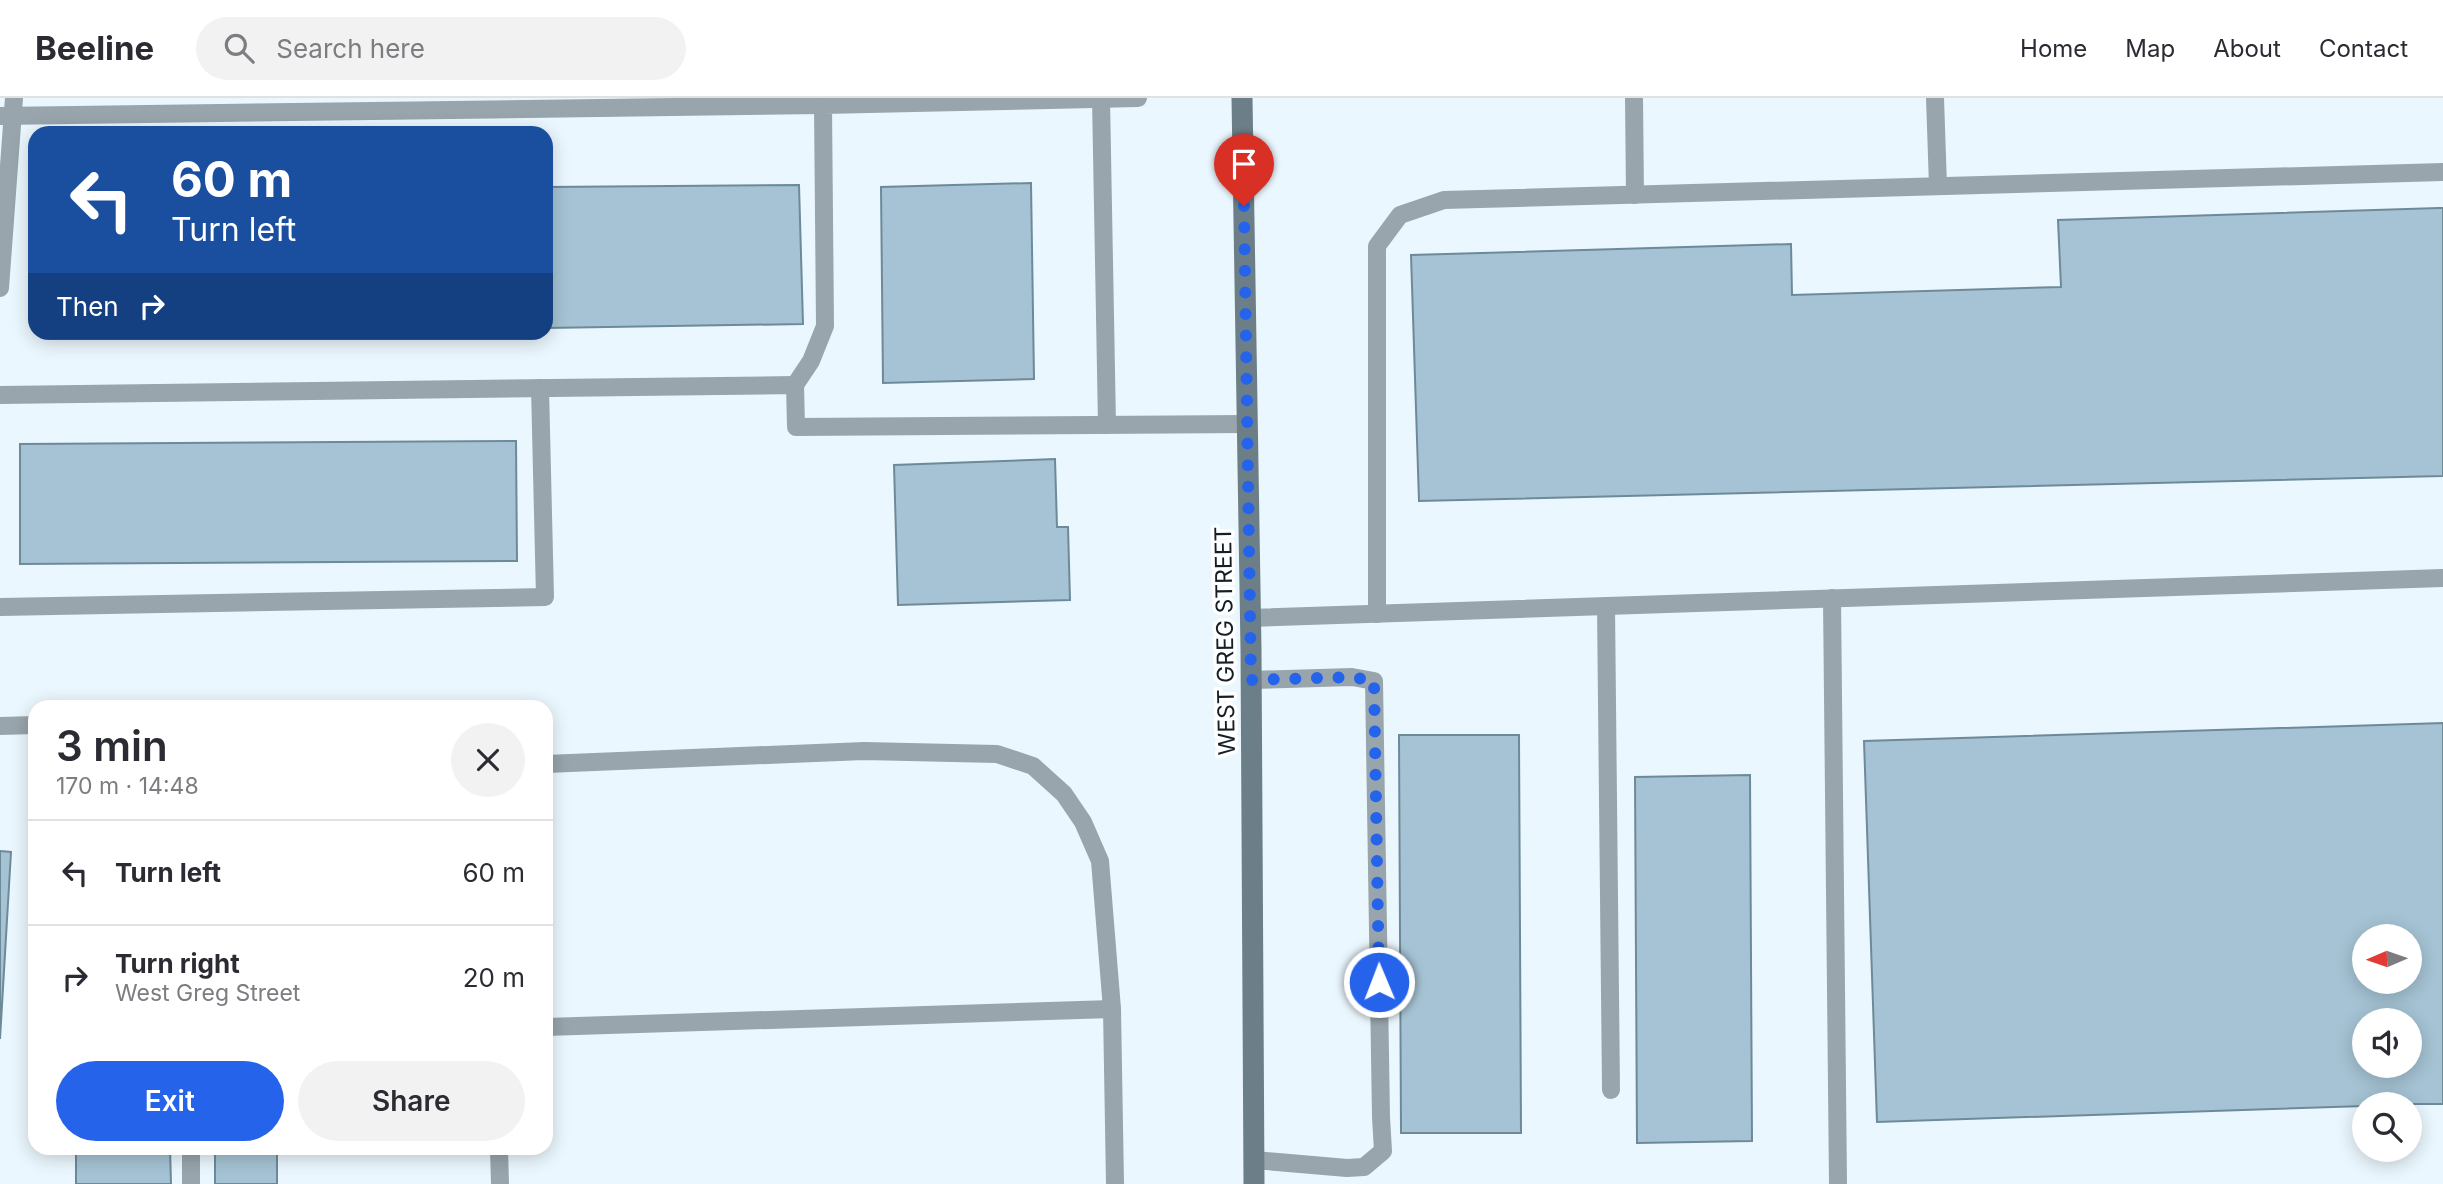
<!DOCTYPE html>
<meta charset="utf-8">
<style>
body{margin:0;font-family:Inter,sans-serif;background:#f2f2f3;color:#2b2b33;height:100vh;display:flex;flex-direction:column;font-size:26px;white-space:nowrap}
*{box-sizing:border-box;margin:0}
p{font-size:23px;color:#7c7c81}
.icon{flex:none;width:38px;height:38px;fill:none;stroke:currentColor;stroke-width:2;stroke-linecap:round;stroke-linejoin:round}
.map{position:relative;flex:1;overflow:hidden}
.drawer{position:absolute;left:28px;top:602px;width:525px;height:455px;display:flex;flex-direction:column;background:#fff;border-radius:21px;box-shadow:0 4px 18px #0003}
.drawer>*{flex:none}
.banner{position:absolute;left:28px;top:28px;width:525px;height:214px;border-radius:21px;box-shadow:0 4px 18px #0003;background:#1a4fa0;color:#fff;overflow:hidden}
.needle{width:46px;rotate:268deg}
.tools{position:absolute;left:2352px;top:826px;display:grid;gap:14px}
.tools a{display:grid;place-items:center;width:70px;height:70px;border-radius:50%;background:#fff;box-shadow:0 4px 18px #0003;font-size:35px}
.pin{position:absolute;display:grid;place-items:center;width:60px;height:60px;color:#fff;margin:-72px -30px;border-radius:50% 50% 50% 0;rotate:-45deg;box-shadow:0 0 7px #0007}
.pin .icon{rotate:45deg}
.me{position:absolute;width:77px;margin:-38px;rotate:359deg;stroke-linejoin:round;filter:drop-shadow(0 0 5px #0008)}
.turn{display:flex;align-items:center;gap:24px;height:147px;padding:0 28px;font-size:32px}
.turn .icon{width:91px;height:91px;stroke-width:2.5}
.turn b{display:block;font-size:49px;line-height:60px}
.then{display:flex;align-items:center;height:66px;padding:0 28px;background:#0003;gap:14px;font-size:26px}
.round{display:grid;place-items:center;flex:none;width:74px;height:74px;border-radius:37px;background:#f2f2f3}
.head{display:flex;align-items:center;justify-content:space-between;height:119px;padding:0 28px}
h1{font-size:42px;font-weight:600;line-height:52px}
.cta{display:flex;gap:14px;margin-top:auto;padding:14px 28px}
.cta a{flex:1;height:80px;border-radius:42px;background:#2563eb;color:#fff;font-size:28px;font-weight:600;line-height:80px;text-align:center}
.cta a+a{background:#f2f2f3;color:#2b2b33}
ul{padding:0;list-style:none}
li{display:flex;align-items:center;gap:21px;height:105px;padding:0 28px;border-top:2px solid #e1e1e2}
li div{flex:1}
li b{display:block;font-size:26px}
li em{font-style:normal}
header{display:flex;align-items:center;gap:42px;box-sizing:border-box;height:98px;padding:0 35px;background:#fff;border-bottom:2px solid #e1e1e2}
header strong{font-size:33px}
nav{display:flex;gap:38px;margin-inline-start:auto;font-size:24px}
.search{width:490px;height:63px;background:#f2f2f3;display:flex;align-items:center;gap:18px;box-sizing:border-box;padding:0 24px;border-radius:38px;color:#7c7c81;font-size:26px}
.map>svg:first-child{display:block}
.building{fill:#a5c3d4;stroke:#6d8a99;stroke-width:2;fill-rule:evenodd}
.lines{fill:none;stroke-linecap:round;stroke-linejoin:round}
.lane{stroke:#98a5ac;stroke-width:18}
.secondary{stroke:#6c7f89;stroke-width:21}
.route{stroke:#2563eb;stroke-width:12;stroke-dasharray:0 21.6}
.labels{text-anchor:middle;stroke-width:7;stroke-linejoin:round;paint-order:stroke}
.street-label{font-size:23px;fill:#141f25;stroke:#fff}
</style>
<header>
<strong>Beeline</strong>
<div class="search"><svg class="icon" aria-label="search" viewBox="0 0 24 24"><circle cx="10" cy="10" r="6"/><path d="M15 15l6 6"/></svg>Search here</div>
<nav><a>Home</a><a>Map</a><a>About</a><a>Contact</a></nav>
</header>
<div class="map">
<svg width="2443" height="1086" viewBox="0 0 2443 1086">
<rect width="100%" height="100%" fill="#ebf7fe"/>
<g class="building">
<path d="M1031,85L1034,281L883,285L881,89Z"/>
<path d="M799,87L803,226L546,230V89Z"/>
<path d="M2439,110H2443V378L1419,403L1411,157L1791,146L1792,197L2061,189L2058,122Z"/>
<path d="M39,234H176L39,236Z"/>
<path d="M516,343L517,463L20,466V346Z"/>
<path d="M1055,361L1057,429H1068L1070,502L898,507L894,367Z"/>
<path d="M2443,625V1006H2364V1008L1877,1024L1864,643ZM2364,838H2410V884H2364ZM2364,922H2410V968H2364Z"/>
<path d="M1399,637H1519L1521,1035H1401Z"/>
<path d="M1750,677L1752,1043L1637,1045L1635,679Z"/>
<path d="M0,753L11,754L0,941Z"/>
<path d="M76,1050H170L171,1086H76Z"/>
<rect x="215" y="1050" width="62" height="36"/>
</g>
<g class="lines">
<g class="lane">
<path d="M1101,0L1107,327"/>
<path d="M1634,0L1635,97"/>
<path d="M1935,0L1938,88"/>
<path d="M0,18L823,7"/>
<path d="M0,190L14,0"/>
<path d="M795,287L811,263L825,228L823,7L1138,0"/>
<path d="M0,297L795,287L796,329L1248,326"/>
<path d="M1832,500L1838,1086"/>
<path d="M1606,508L1611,992"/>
<path d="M0,509L545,499L540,290"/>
<path d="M1377,516V148L1400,117L1444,102L2443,74"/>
<path d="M1251,520L2443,480"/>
<path d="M1251,582L1352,579L1374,583L1381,1019L1383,1053L1364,1069L1347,1070L1254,1062"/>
<path d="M0,628L35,627"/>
<path d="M546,666L864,653L997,656L1033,668L1064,696L1083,724L1100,763L1112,911L1115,1086"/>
<path d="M546,929L1112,911"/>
<path d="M499,1050L500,1086"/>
<path d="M191,1086V1050"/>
</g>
<path class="secondary" d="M1242,0L1251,552L1254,1086"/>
</g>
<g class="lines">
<path class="route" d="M1244,108L1251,582L1352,579L1374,583L1379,884"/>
</g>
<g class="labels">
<g class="street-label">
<text transform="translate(1225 543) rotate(-91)" y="8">WEST GREG STREET</text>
</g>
</g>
</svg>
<div class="tools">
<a><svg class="needle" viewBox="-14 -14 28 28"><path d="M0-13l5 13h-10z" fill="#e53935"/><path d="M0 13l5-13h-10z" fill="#7c7c81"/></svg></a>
<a><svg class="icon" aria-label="sound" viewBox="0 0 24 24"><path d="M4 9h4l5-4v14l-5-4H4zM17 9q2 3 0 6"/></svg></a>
<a><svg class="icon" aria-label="search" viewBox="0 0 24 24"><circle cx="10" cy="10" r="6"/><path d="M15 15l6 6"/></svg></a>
</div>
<div class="pin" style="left:1244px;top:108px;background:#d93025"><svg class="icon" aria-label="arrive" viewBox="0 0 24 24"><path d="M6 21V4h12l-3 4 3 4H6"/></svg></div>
<svg class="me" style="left:1379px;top:884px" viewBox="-20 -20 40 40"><circle r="17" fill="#2563eb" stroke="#fff" stroke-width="3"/><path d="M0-11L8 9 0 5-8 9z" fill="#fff"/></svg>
<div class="banner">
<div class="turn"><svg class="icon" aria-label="left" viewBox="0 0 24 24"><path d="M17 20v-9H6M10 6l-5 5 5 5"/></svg><div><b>60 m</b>Turn left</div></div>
<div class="then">Then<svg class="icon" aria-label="right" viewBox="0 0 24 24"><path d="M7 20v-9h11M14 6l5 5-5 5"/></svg></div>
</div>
<section class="drawer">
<div class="head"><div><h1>3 min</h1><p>170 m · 14:48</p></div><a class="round"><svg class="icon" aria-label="close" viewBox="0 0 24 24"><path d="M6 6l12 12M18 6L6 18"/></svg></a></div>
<ul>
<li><svg class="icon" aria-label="left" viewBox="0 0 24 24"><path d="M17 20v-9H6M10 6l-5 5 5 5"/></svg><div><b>Turn left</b></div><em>60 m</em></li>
<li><svg class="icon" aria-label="right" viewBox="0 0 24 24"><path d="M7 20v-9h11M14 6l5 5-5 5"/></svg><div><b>Turn right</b><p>West Greg Street</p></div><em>20 m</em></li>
</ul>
<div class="cta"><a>Exit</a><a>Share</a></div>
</section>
</div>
